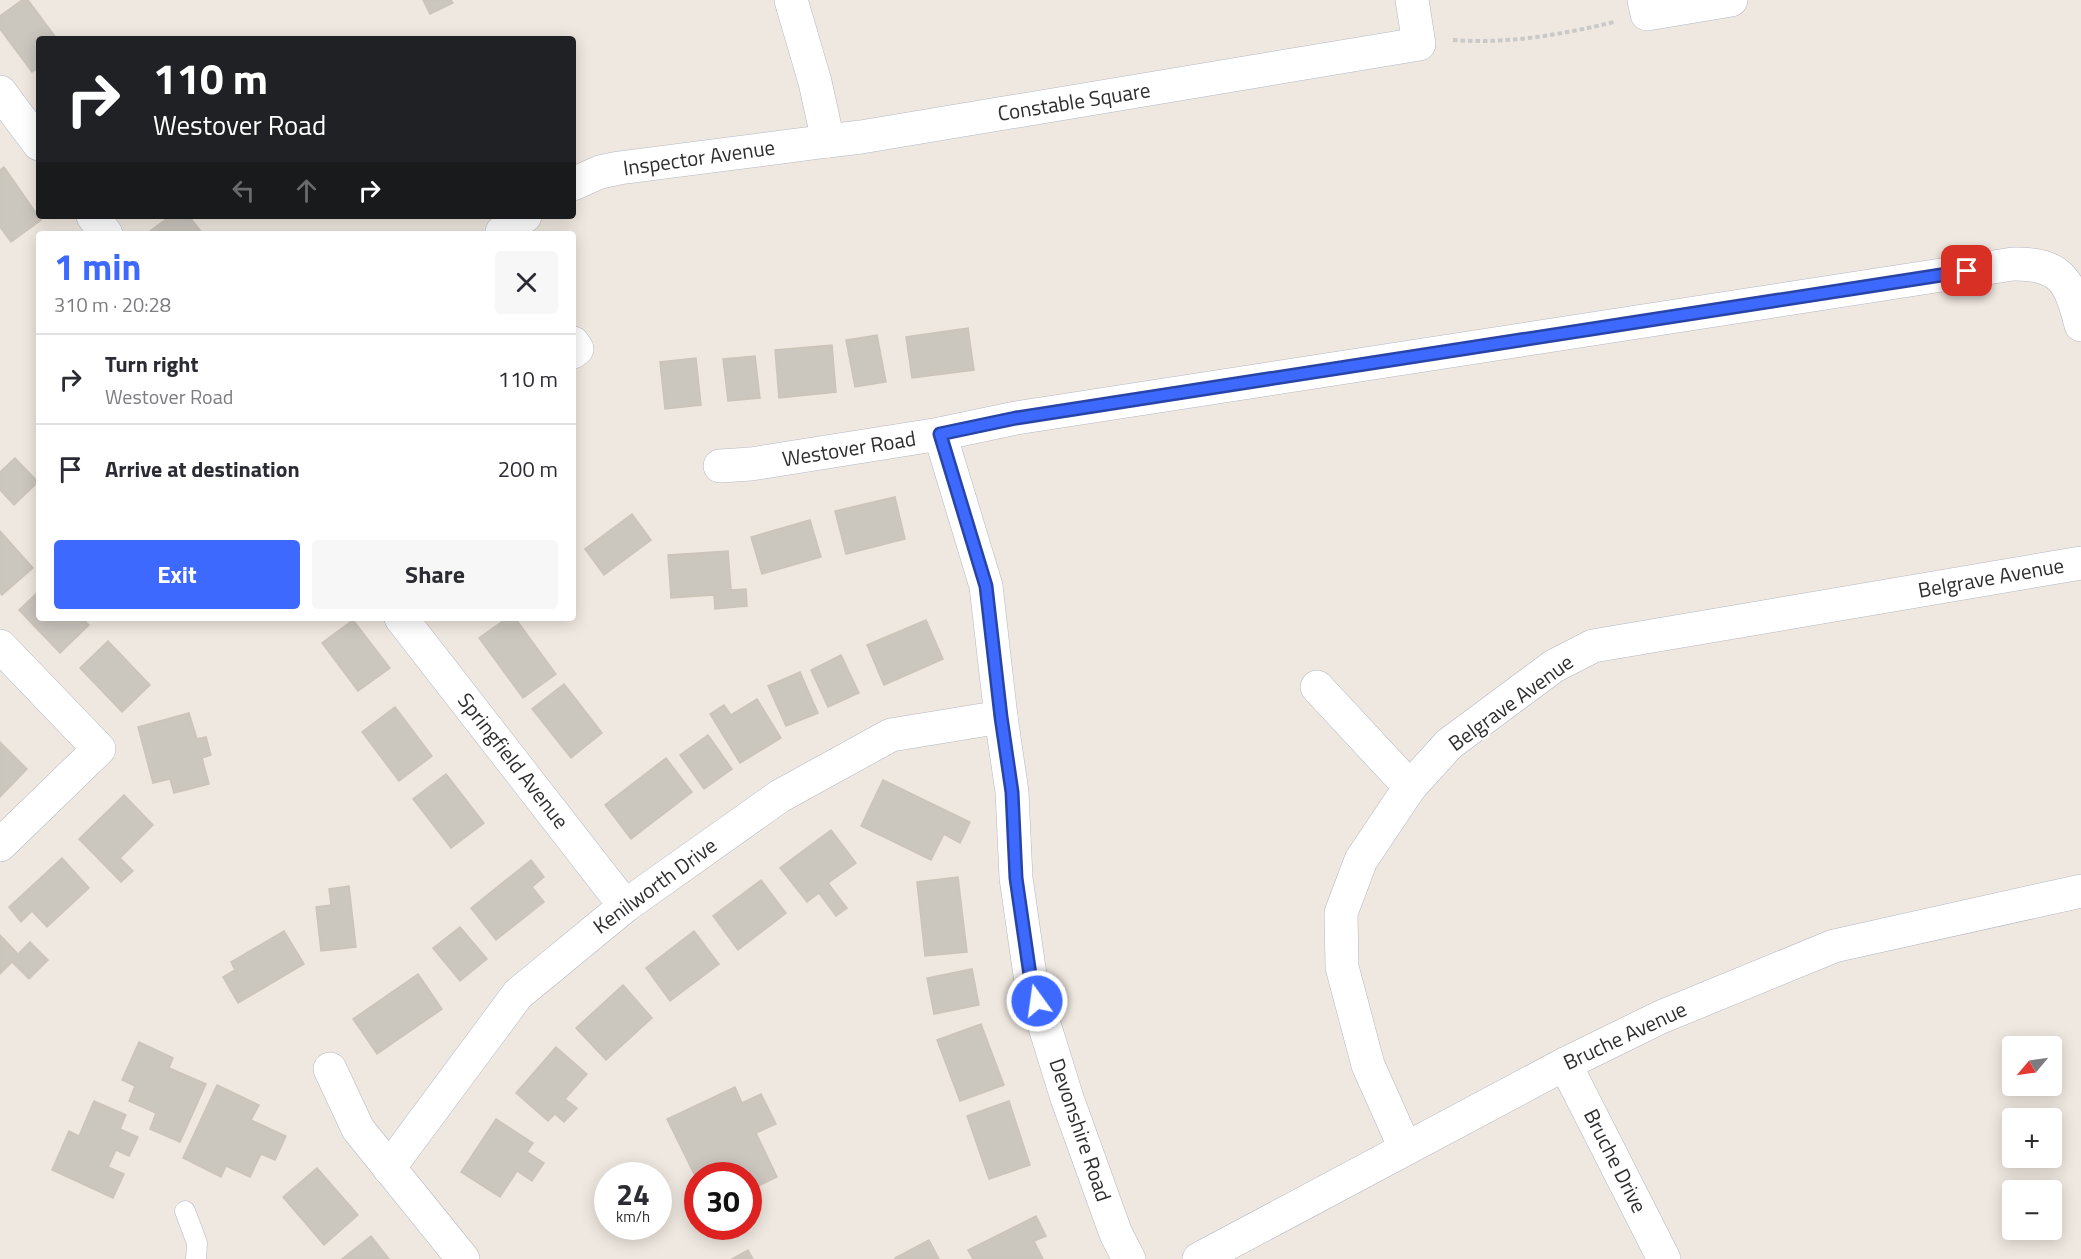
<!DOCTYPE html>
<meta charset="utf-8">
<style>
body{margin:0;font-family:"Titillium Web",sans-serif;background:#f7f7f7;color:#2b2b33;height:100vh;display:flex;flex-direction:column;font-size:22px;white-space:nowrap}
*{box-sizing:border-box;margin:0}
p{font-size:20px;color:#7c7c81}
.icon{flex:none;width:33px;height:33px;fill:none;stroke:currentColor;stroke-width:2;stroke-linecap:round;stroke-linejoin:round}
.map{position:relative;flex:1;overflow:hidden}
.side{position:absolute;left:36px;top:231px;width:540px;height:390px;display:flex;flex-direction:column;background:#fff;border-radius:6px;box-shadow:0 3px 15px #0003}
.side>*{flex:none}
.top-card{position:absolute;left:36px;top:36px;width:540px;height:183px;border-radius:6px;box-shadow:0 3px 15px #0003;background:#202124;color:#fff;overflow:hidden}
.needle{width:39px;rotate:241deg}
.tools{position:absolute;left:2002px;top:1036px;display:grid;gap:12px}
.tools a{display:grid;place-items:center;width:60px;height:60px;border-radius:6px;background:#fff;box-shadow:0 3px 15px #0003;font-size:30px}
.speed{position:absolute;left:594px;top:1162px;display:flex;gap:12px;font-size:30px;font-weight:700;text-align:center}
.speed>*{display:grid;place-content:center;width:78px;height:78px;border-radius:50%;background:#fff;box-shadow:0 3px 15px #0003;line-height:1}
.speed small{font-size:15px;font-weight:400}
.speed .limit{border:9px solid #d22;background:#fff;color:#111}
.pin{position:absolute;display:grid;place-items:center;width:51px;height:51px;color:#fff;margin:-26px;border-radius:12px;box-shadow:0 3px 9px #0006}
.me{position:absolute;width:66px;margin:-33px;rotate:346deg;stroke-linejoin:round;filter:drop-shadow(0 0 4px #0008)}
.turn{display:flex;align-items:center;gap:21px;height:126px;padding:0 18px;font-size:27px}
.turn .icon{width:78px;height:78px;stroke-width:2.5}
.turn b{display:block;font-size:42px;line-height:51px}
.lanes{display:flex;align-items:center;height:57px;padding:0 18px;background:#0003;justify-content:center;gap:30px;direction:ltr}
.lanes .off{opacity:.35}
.round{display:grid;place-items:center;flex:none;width:63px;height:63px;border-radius:6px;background:#f7f7f7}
.summary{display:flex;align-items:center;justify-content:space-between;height:102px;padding:0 18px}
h1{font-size:36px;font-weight:700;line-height:45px;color:#3d69ff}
.button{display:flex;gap:12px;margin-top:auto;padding:12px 18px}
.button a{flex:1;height:69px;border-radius:6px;background:#3d69ff;color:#fff;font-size:24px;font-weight:700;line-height:69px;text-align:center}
.button a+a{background:#f7f7f7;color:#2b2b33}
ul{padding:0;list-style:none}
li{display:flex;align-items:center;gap:18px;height:90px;padding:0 18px;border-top:2px solid #e1e1e2}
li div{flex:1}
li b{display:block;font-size:22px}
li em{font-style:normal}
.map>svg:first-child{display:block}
.building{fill:#cbc6be;stroke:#ccc4b9;stroke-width:1.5}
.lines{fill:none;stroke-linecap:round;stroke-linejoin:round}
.service-casing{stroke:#b4b7c2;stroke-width:21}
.minor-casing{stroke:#b4b7c2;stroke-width:34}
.tertiary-casing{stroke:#b4b7c2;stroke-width:34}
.path{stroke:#c9c9c9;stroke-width:4;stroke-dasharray:4.5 3;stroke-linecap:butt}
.service{stroke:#fff;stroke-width:20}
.minor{stroke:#fff;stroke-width:33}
.tertiary{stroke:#fff;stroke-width:33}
.route-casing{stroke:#2844a6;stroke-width:15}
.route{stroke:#3d69ff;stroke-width:10}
.labels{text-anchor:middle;stroke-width:4.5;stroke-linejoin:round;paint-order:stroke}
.street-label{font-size:21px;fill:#2e2e2e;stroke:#fff}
</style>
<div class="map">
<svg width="2081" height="1259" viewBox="0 0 2081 1259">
<rect width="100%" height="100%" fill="#efe8e0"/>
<g class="building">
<path d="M22,0H28L57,39H39V67L32,72L0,29V16Z"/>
<path d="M423,0H451L453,3L430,14Z"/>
<path d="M4,167L41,220L11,242L0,227V170Z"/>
<path d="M170,216H189L203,234H153L150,231Z"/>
<path d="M968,328L974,370L912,378L906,337Z"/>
<path d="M877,335L886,382L855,387L846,340Z"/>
<path d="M832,345L836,392L779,398L775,350Z"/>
<path d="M755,356L760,398L728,401L723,359Z"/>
<path d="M696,358L701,405L665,409L660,362Z"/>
<path d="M15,458L38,482L14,505L0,490V472Z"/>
<path d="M895,497L905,539L846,554L835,511Z"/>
<path d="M632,514L651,540L604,575L585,549Z"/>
<path d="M810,520L821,557L762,574L751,537Z"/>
<path d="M0,531L33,568L2,595L0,593Z"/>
<path d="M728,551L731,590L746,589L747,606L715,609L714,595L671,598L668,555Z"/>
<path d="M39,591V618H82L89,625L60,653L19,610Z"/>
<path d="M507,618H515L556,674L523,698L479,638Z"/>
<path d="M353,620L390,668L358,691L322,643Z"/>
<path d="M926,620L943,659L884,685L867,645Z"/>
<path d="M108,641L150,685L122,712L80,668Z"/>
<path d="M841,655L859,693L828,707L811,670Z"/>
<path d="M800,672L818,713L786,726L768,686Z"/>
<path d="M564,684L602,733L571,758L532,709Z"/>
<path d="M757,699L781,738L740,763L710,714L724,705L731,715Z"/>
<path d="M395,707L432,756L399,781L362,732Z"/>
<path d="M189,713L197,739L206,737L211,755L202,758L209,784L174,793L170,779L153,783L138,727Z"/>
<path d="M708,735L732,769L704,789L680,755Z"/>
<path d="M0,742L27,769L0,797Z"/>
<path d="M666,758L692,792L631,839L605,805Z"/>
<path d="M446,774L484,823L451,848L413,799Z"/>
<path d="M883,780L970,822L960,843L944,834L931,860L861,826Z"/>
<path d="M124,795L153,825L120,858L133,871L121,882L79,839Z"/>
<path d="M831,830L856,863L828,883L847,908L836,916L819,893L807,902L780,868Z"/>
<path d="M62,858L89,888L47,927L32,911L21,922L9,907Z"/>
<path d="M531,860L544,877L532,887L544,902L496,940L471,908Z"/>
<path d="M958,877L967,952L925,956L917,882Z"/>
<path d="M761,880L786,913L738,950L713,916Z"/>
<path d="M349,886L356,947L321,951L316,907L331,905L329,889Z"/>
<path d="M460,927L487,959L460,981L433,948Z"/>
<path d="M284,931L304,964L238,1003L223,977L235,970L231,962Z"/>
<path d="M694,931L719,964L670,1001L646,968Z"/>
<path d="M0,935L18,954L30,942L48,960L29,979L12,962L0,974Z"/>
<path d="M972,969L979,1005L934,1014L927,978Z"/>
<path d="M418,974L442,1009L377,1054L353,1019Z"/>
<path d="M623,985L652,1018L606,1060L576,1028Z"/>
<path d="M981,1024L1004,1085L960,1101L937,1040Z"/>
<path d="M139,1042L173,1058L169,1068L206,1084L180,1142L150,1129L156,1113L129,1101L135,1086L122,1080Z"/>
<path d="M556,1047L587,1074L565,1099L577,1108L564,1122L555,1114L548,1121L516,1093Z"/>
<path d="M217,1085L259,1105L251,1120L286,1136L275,1160L261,1154L250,1177L226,1166L221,1177L183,1158Z"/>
<path d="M735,1087L742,1103L761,1094L776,1124L756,1133L777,1177L748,1191V1176H698V1182L667,1119Z"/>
<path d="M94,1101L126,1115L120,1129L138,1137L129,1156L116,1150L108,1167L124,1174L113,1198L52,1170L69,1131L79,1136Z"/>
<path d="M1009,1101L1030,1165L989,1179L967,1116Z"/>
<path d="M496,1119L533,1143L527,1152L544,1163L532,1181L517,1171L500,1197L461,1172Z"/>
<path d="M317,1168L358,1215L324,1245L283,1197Z"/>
<path d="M1036,1216L1046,1236L1034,1241L1043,1259H973L968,1250Z"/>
<path d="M371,1236L389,1259H342Z"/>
<path d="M929,1240L939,1259H896L895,1258Z"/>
<path d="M748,1250L753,1259H732Z"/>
</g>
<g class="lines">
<g class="service-casing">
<path id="service" d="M185,1211L197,1243L196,1259"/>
</g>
<g class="minor-casing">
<g id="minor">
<path d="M791,0L815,82L828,141L861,137L1419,44L1412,0"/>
<path d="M1644,0L1647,14L1731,0"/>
<path d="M0,92L39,144"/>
<path d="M573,184L600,172L619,168L828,141"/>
<path d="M93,216L106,234"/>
<path d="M502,232L525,216"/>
<path d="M573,343L577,349L573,352"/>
<path d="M940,434L986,586L1001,717L1012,792L1016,878L1031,982L1067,1098L1116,1234L1129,1259"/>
<path d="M720,466L751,464L940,434L1016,418L2013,264C2062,263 2070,282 2081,325"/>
<path d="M401,618L625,906"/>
<path d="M0,646L99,749L0,845"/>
<path d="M1317,687L1410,787"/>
<path d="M1565,1064L1664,1259"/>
<path d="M330,1069L358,1129L463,1259"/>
<path d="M1405,1148L1368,1065L1342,967L1341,913L1361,860L1410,787L1449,744L1554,666L1593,646L2081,563"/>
<path d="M389,1168L518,994L625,906L780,796L891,735L1001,717"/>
</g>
</g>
<g class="tertiary-casing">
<path id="tertiary" d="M1199,1259L1565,1064L1661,1017L1834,946L2081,891"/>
</g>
<path class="path" d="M1453,40C1508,44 1560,35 1614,22"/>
<use href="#service" class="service"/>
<use href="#minor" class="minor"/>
<use href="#tertiary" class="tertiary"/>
</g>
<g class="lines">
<g class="route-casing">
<path id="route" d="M1037,1001L1031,982L1016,878L1012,792L1001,717L986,586L940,434L1016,418L1967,271"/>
</g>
<use href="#route" class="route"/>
</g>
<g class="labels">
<g class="street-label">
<text transform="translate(1074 102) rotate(-9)" y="7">Constable Square</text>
<text transform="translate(699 158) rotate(-8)" y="7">Inspector Avenue</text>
<text transform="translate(849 449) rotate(-9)" y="7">Westover Road</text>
<text transform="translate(1991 578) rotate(-10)" y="7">Belgrave Avenue</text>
<text transform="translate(1511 703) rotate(-36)" y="7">Belgrave Avenue</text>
<text transform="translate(513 761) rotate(52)" y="7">Springfield Avenue</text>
<text transform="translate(655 886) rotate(-36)" y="7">Kenilworth Drive</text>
<text transform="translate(1625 1036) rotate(-25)" y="7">Bruche Avenue</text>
<text transform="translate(1080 1130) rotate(71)" y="7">Devonshire Road</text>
<text transform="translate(1615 1161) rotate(63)" y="7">Bruche Drive</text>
</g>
</g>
</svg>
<div class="tools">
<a><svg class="needle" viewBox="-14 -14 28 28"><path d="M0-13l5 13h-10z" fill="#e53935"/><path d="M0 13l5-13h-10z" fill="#7c7c81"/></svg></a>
<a>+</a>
<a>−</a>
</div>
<div class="speed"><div>24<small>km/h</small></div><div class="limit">30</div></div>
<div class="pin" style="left:1967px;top:271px;background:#d93025"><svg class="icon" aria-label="arrive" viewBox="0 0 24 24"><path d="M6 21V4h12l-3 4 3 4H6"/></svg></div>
<svg class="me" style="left:1037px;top:1001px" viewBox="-20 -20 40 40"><circle r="17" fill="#3d69ff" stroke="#fff" stroke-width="3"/><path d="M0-11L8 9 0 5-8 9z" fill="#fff"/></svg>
<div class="top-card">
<div class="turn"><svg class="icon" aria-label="right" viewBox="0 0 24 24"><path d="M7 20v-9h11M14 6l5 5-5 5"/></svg><div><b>110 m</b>Westover Road</div></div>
<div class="lanes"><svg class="icon off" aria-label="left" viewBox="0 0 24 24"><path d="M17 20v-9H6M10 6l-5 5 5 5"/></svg><svg class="icon off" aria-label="ahead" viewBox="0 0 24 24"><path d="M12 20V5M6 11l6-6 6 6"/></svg><svg class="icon" aria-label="right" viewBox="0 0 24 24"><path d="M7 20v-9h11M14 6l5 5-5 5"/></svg></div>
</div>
<section class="side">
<div class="summary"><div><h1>1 min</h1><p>310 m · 20:28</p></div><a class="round"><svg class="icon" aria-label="close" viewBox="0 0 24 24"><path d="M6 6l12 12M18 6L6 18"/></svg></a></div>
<ul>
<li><svg class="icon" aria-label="right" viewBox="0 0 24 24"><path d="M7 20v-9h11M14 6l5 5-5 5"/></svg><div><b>Turn right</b><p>Westover Road</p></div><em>110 m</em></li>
<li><svg class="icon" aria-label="arrive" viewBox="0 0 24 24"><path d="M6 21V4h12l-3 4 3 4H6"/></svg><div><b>Arrive at destination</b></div><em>200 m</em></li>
</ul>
<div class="button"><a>Exit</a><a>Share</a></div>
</section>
</div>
